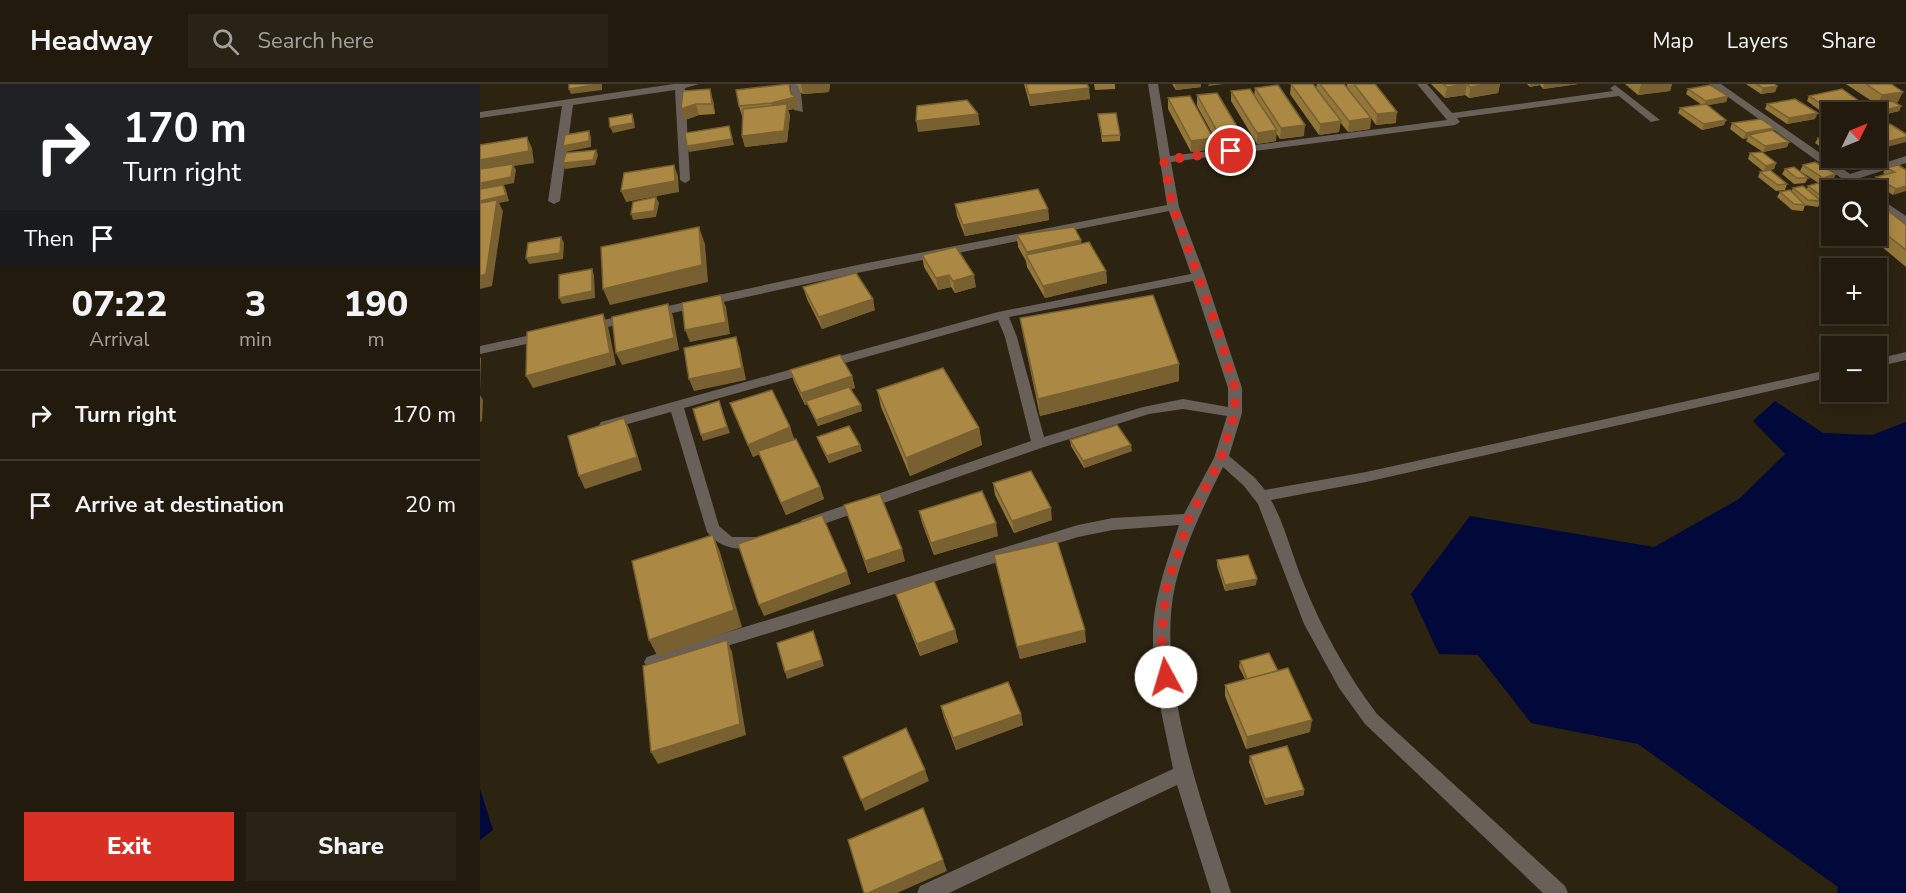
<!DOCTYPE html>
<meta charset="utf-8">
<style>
body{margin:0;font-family:"Nunito Sans",sans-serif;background:#292316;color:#f1f3f6;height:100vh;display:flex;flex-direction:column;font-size:22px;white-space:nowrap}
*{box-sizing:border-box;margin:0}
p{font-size:20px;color:#a2a19d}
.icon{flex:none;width:33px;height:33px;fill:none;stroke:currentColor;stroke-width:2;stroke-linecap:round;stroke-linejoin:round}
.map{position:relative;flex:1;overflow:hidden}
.details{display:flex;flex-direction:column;background:#211a0d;width:480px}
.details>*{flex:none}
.guide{background:#202124;color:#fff;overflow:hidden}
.needle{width:39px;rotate:47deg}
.tools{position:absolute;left:1341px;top:18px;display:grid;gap:12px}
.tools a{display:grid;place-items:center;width:66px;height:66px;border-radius:0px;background:#211a0d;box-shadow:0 3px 15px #0003,0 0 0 2px #3e382e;font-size:30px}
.pin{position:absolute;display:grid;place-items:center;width:51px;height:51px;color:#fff;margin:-26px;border:3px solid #fff;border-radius:50%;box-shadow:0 2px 6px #0007}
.me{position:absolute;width:66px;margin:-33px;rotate:354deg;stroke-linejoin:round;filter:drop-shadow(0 0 4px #0008)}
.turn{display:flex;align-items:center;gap:21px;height:126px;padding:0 24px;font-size:27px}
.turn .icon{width:78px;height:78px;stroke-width:2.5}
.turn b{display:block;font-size:42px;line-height:51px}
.then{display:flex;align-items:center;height:57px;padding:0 24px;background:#0003;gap:12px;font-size:22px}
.eta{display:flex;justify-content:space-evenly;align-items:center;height:102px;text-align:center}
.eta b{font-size:36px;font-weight:800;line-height:42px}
.button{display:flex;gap:12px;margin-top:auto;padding:12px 24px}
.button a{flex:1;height:69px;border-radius:0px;background:#d93025;color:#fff;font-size:24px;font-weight:800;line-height:69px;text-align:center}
.button a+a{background:#292316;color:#f1f3f6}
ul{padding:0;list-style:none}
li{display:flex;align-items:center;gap:18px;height:90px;padding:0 24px;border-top:2px solid #3e382e}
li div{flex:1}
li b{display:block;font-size:22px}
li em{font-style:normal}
header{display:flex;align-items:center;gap:36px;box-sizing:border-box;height:84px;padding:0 30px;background:#211a0d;border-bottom:2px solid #3e382e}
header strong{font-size:28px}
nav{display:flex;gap:33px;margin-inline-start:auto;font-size:21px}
.search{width:420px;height:54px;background:#292316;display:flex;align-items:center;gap:15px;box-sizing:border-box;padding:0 21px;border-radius:0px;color:#a2a19d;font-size:22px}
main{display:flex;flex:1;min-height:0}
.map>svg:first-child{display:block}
.water{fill:#01083a}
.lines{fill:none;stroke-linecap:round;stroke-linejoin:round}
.minor{fill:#69605a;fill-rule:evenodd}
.wall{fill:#93763a}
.shaded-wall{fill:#786030}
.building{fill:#ab8944;stroke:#786030;stroke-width:1.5}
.route{stroke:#d93025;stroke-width:10;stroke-dasharray:0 18}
</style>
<header>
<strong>Headway</strong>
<div class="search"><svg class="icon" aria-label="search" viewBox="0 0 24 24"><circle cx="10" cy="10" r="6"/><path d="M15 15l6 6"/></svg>Search here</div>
<nav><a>Map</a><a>Layers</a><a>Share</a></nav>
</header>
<main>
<section class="details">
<div class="guide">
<div class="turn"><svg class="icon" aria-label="right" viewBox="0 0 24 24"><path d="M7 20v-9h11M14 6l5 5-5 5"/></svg><div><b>170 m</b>Turn right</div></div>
<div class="then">Then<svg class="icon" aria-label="arrive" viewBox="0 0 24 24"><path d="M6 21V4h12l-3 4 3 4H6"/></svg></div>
</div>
<div class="eta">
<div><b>07:22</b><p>Arrival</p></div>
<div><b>3</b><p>min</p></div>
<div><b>190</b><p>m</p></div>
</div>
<ul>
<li><svg class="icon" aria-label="right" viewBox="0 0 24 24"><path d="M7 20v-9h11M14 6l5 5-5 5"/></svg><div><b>Turn right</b></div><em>170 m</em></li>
<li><svg class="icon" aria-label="arrive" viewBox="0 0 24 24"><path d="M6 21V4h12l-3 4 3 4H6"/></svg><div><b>Arrive at destination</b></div><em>20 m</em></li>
</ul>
<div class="button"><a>Exit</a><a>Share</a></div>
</section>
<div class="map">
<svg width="1426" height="809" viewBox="0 0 1426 809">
<rect width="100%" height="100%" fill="#2c2311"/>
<g class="water">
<path d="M1295,317L1343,349L1392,351L1426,338V809H1357L1358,803L1158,660L1051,639L998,571L959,570L931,510L990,432L1174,463L1259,415L1305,370L1273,337Z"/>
<path d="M0,705L13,746L0,756Z"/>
</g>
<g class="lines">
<g class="minor">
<path d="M194,0H219L205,4L210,96L205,99L200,96L195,6L93,21L80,117L74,120L68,117L82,22L0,34V28Z"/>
<path d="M310,0H320L323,28L314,26Z"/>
<path d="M668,0H678L690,72L967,36L937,0H947L972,29L1133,7L1130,4L1135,1L1180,36L1171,38L1139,12L977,34L980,38L975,41L691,78L699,123L725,192L762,304V329L749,372L775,394L785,406L886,388L1352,285V293L886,398L791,416C805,441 812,471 823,498C842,545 866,589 897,630L1085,802L1088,809H1063L885,640L859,604L824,540L778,420L764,402L743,383C724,421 705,460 695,502C675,594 723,721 751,809H731L697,701L469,809H437L440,802L693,685C685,643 672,595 673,553C673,514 687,478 699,441L633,446L598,453L173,585L167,583L164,578L167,573L173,571L598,441L633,434L704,430L734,374L747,332L703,325L669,330L564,363L332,444H322L319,440L322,436L551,357L525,253L518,236L204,324L239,442L252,453H284L286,457L284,461C262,468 241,466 227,448L191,328L126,346L119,341L121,338L518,228L711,190L689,127L382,188L109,247L103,243L109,239L382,180L687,121ZM713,197L748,304V323L703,315L663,323L564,353L537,253L529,233Z"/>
<path d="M1230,0H1241L1370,90L1426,72V79L1377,95L1391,106H1378Z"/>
<path d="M1396,112L1426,132V140L1396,121Z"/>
<path d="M65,248L71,252L70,255L0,270V262Z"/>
<path d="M1426,268V276L1396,283V275Z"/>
</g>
</g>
<g class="wall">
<path d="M315,0H350L349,8L323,10L320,8L318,2Z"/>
<path d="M544,0H607L610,15L550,22Z"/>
<path d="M614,0H635V5L615,6Z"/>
<path d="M692,0H721V3L696,6Z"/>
<path d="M811,0H833L836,4L837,0H864L888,30L867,3V0H895L916,39L896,41L891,34L890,45L868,48L860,38L859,48L839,51L810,10Z"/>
<path d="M951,0H1020L1018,9L989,14L985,11L965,14Z"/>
<path d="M1047,0H1098L1063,5L1060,1L1050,3Z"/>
<path d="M1145,0H1192L1190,7L1158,11Z"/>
<path d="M1266,0H1294L1297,2L1295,8L1281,10Z"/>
<path d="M1366,0H1411L1418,18L1416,19L1421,22L1419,27L1403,31L1393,25L1396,20Z"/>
<path d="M775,4L824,52L800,55L796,49V57L777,60L751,17V7L774,12Z"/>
<path d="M1208,5L1248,12L1246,18L1227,21L1246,36L1244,41L1222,46L1198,29L1200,24L1222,21L1206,10Z"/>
<path d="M203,7L233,16L235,30L219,31L205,36L201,25Z"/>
<path d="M311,10L316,13L319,24L308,26L310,31L307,58L265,63L262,52V32L259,22Z"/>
<path d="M717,11L762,62L741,65L717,22Z"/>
<path d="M1329,12L1380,24L1359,28H1352L1346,31L1327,17Z"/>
<path d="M688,14L733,54V65L711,68L688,25Z"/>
<path d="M1287,20L1335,35L1307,40L1285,25Z"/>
<path d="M618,30L640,51V57L622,58Z"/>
<path d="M1252,39L1294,44L1293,47L1309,58L1307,63L1283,68L1266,57L1268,54L1263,55L1250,45Z"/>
<path d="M1396,43L1426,50L1403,64L1396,60Z"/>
<path d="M1351,51L1352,71L1335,59L1338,54Z"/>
<path d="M1270,69L1296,79L1294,85L1285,87L1307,100L1305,106L1296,107L1278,93L1280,88L1283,87L1268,75Z"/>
<path d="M1355,74H1387L1384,79L1366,81Z"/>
<path d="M1323,81L1353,96L1348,98L1352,100L1353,97L1383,106H1352V135L1344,128L1347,121L1345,122L1340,119L1338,123L1325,121L1323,127L1312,126L1297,113L1300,108H1311L1313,104L1327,105L1328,102H1341L1343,99L1340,100L1320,87Z"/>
<path d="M1406,84L1426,86L1413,111L1393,98L1396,93L1405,90L1403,89Z"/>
<path d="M1305,85L1328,94L1325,99L1314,100L1302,90Z"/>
<path d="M1396,117L1426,141V183L1389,152H1396Z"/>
<path d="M475,120L568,125L569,136L485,152L477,132Z"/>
<path d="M537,151L601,156V160L626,187L627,199L565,214L547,183L546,177L538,163Z"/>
<path d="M442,171L496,203L475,209L471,203L458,206L444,183Z"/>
<path d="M323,203L395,226L342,245L327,215Z"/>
<path d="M540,234L699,297L560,332L543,251Z"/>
<path d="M310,286L372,292L375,304L371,305L382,327L338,342L327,320L325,321L314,298Z"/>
<path d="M397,306L499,344L502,361L430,392L401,323Z"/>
<path d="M250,319L310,343L314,355L340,403L344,415L306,431L279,370L273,373Z"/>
<path d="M337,353L382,367L349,379L339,359Z"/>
<path d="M590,356L652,367L604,384L591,362Z"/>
<path d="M513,399L572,436L534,449L515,411Z"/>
<path d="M364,421L425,477L388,489Z"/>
<path d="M439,427L518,452L454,471L442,439Z"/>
<path d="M514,471L606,558L540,575Z"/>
<path d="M737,476L776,501L745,507L737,482Z"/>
<path d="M416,510L475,546L478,558L440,572L420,522Z"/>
<path d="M760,577L798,587L830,648L766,665L745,612V601L765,595L759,583Z"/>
<path d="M461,622L543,641L476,666L464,634Z"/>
<path d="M770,672L824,711L785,721L769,678Z"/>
</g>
<g class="shaded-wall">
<path d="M120,0H122V6L91,10L89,5Z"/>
<path d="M321,0H350L349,8L323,10Z"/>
<path d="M695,0H721V3L696,6Z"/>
<path d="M729,0H744L728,2Z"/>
<path d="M987,0L985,11L965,14L967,3Z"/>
<path d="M1011,0H1020L1018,9L989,14L990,3Z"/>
<path d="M1050,0H1060V1L1050,3Z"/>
<path d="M1064,0H1098L1063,5Z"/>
<path d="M1161,0H1192L1190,7L1158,11Z"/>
<path d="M1297,2L1295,8L1281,10L1283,4Z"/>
<path d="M609,4L610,15L550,22L549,11Z"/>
<path d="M230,5L233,16L235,30L232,20Z"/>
<path d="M1423,8L1418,18L1397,21L1402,11Z"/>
<path d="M1248,12L1246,18L1224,22L1226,17Z"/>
<path d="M316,13L319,24L308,26L310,31L307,58L265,63L262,52L294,30L291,19Z"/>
<path d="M1382,19L1380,24L1359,28H1352V30L1346,31L1349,25Z"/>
<path d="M216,20L219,31L205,36L201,25Z"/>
<path d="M1421,22L1419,27L1403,31L1406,26Z"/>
<path d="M917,28L916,39L896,41L897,30Z"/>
<path d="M1338,29L1335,35L1307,40L1309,34Z"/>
<path d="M152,30L154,36L155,44L133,49L130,43Z"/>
<path d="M498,30L500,41L438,48L436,37Z"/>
<path d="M891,34L890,45L868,48L869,37Z"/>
<path d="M1246,36L1244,41L1222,46L1224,40Z"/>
<path d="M861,37L859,48L839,51L840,40Z"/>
<path d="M825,41L824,52L800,55L801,44Z"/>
<path d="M249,42L254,61L209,68L207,62Z"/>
<path d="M1294,44L1292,50L1269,51L1268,54L1263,55L1266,49Z"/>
<path d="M797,46L796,57L777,60V49Z"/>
<path d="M109,47L111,53V63L85,68L83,62Z"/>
<path d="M762,51V62L741,65V54Z"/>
<path d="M47,53L52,64L54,79L34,82L36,86L34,99L24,101L26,106L29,117L19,119L23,127L12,202L0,205V76Z"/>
<path d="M1426,53V58L1403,64L1406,58Z"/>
<path d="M733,54V65L711,68V57Z"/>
<path d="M1309,58L1307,63L1283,68L1285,62Z"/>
<path d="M116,66L118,71L115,81L85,85L83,79Z"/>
<path d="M1382,74H1387L1384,79L1366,81L1368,76Z"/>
<path d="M1296,79L1294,85L1284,87L1286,82Z"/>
<path d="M194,81L198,92L199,108L146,118L141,107Z"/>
<path d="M1356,90L1353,96L1340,100L1343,94Z"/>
<path d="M1426,102V107L1413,111L1416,105Z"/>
<path d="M176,113L179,119L176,133L153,136L151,130Z"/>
<path d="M1352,115V119L1349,117L1347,121L1345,122L1347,116Z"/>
<path d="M568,125L569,136L485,152L483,141Z"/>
<path d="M219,143L225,160L228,198L130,221L123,205Z"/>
<path d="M81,153L84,159L83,175L49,180L46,174Z"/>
<path d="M601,156L602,167L548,175L547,168Z"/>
<path d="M112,185L114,191L115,214L82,220L79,214Z"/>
<path d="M626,187L627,199L565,214L563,202Z"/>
<path d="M469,191L471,203L458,206L456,194Z"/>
<path d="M494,191L496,203L475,209L473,197Z"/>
<path d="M241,211L246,223L250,250L210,258L205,246Z"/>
<path d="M393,215L395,226L342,245L339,233Z"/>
<path d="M188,220L193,232L199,266L142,281L136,269Z"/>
<path d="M123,230L128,242L136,281L53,304L46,292Z"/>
<path d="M256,253L260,265L266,296L214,307L209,295Z"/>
<path d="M0,273L1,274L0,308Z"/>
<path d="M699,280V297L560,332L558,315Z"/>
<path d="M372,292L375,304L327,320L326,317L327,320L325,321L321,309Z"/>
<path d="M0,311L3,316L2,337L0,338Z"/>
<path d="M239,317L250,349L223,357L221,351Z"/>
<path d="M381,321L382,327L338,342L336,336Z"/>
<path d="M144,334L150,346L162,386L105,405L99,392Z"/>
<path d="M310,343L314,355L273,373L268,361Z"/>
<path d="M499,344L502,361L430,392L426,374Z"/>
<path d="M380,361L382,367L349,379L347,372Z"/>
<path d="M651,361L652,367L604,384L603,377Z"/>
<path d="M340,403L344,415L306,431L301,419Z"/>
<path d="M571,424L572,436L534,449L532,437Z"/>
<path d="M516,439L518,452L454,471L451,459Z"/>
<path d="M233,451L240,468L262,543L178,573L169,556Z"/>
<path d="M422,465L425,477L388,489L385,477Z"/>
<path d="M367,488L371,500L284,532L279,521Z"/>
<path d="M777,495L776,501L745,507V501Z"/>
<path d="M475,546L478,558L440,572L437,560Z"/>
<path d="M605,546L606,558L540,575L537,563Z"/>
<path d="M333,547L344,582L307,595L305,588Z"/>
<path d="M247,556L252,568L266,651L178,680L171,668Z"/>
<path d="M541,630L543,641L476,666L473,654Z"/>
<path d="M832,636L830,648L766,665L767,653Z"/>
<path d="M445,686L449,697L385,727L381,716Z"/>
<path d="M824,706V711L785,721V715Z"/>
<path d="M463,776L467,787L417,809H388Z"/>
</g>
<g class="building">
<path d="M89,0H120L89,5Z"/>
<path d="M309,0L311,10L316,13L291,19L259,22L256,6Z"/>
<path d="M546,0H607L609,4L549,11Z"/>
<path d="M811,0H833L861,37L840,40Z"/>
<path d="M840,0H864L891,34L869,37Z"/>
<path d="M874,0H895L917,28L897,30Z"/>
<path d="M963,0H987L967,3Z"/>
<path d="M987,0H1011L990,3Z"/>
<path d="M1276,0H1294L1297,2L1283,4Z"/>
<path d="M1386,0H1411L1423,8L1402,11Z"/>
<path d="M798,1L825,41L801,44L775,4Z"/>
<path d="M1230,1L1248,12L1226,17L1208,5Z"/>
<path d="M230,5L232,20H216L201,25L203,7Z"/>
<path d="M770,5L797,46L777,49L751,7Z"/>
<path d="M1362,5L1382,19L1349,25L1329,12Z"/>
<path d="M737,9L762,51L741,54L717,11Z"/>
<path d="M710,12L733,54L711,57L688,14Z"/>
<path d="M1315,15L1338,29L1309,34L1287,20Z"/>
<path d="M487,16L498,30L436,37L437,22Z"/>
<path d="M1412,17L1421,22L1406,26L1396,20Z"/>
<path d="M307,20L304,47L262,52L263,25Z"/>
<path d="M1226,20L1246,36L1224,40L1200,24Z"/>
<path d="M636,29L640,51L622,52L618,30Z"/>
<path d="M152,30L153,39L130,43L129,34Z"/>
<path d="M1281,35L1294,44L1266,49L1252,39Z"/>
<path d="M1410,40L1426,50V53L1406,58L1396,53V43Z"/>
<path d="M249,42L252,55L207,62L205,49Z"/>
<path d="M1292,46L1309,58L1285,62L1269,51Z"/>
<path d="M109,47V57L83,62L85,51Z"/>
<path d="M1351,51L1352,64L1338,54Z"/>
<path d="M47,53L49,67L0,76V61Z"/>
<path d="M116,66L113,76L83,79L86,69Z"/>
<path d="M1282,68L1296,79L1286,82L1270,69Z"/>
<path d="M1365,74H1382L1368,76Z"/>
<path d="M1335,78L1356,90L1343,94L1323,81Z"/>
<path d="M33,80L31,93L0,99V85Z"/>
<path d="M194,81L195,97L141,107L144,89Z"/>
<path d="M1418,81L1426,86V102L1416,105L1396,93L1415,88L1406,84Z"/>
<path d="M1314,83L1328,94H1317L1305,85Z"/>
<path d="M1290,86L1307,100L1298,101L1280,88Z"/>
<path d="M1365,94L1383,106H1367L1353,97Z"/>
<path d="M1348,97L1360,106H1354L1343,98Z"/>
<path d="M1338,99L1352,110V115L1347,116L1328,102Z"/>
<path d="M23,101L26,111L0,117V105Z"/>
<path d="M1323,102L1341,117L1328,116L1313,104Z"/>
<path d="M558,105L568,125L483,141L475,120Z"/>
<path d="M1310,106L1325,121L1314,120L1300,108Z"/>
<path d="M176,113L174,127L151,130L153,118Z"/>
<path d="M17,116L6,190L0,192V119Z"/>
<path d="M1396,117L1426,141V166L1396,142Z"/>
<path d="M219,143L222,181L123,205L121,163Z"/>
<path d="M594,143L601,156L547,168L537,151Z"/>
<path d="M81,153L80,169L46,174L48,159Z"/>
<path d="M609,158L626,187L563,202L546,171Z"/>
<path d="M476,163L494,191L473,197L469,191L456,194L442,171Z"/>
<path d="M112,185V207L79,214V191Z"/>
<path d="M376,189L393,215L339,233L323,203Z"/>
<path d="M241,211L246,238L205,246L202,219Z"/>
<path d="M673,211L699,280L558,315L540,234Z"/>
<path d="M188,220L194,254L136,269L132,233Z"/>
<path d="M123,230L130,269L46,292L47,248Z"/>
<path d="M256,253L262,284L209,295L204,264Z"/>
<path d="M360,271L372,292L321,309L310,286Z"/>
<path d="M463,284L499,344L426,374L397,306Z"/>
<path d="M369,303L381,321L336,336L326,317Z"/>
<path d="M292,306L310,343L268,361L250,319Z"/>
<path d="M239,317L247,343L221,351L213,325Z"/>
<path d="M144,334L157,373L99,392L88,352Z"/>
<path d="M637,341L651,361L603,377L590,356Z"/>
<path d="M369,342L380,361L347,372L337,353Z"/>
<path d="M316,355L340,403L301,419L278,367Z"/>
<path d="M551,387L571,424L532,437L513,399Z"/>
<path d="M502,407L516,439L451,459L439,427Z"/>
<path d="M400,410L422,465L385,477L364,421Z"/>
<path d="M342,431L367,488L279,521L258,460Z"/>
<path d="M233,451L254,526L169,556L152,477Z"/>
<path d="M577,457L605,546L537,563L514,471Z"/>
<path d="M768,471L777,495L745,501L737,476Z"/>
<path d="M454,497L475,546L437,560L416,510Z"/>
<path d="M333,547L342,576L305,588L297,559Z"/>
<path d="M247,556L260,640L171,668L163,582Z"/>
<path d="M789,569L798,587L767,595L760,577Z"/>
<path d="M808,584L832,636L767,653L745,601Z"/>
<path d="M528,598L541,630L473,654L461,622Z"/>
<path d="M426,644L445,686L381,716L363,673Z"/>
<path d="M807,662L824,706L785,715L770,672Z"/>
<path d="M443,724L463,776L388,809H384L368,756Z"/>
</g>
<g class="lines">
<path class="route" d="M686,593L681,553L687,502L709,435L741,374L755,329V304L738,247L693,123L684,76L751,67"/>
</g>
</svg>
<div class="tools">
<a><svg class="needle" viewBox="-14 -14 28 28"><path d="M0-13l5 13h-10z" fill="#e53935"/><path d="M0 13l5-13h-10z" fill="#a2a19d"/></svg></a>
<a><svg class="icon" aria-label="search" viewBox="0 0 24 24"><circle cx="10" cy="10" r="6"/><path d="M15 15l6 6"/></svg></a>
<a>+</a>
<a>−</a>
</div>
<div class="pin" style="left:751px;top:67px;background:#d93025"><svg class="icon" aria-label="arrive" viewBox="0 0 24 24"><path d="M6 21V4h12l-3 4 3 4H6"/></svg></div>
<svg class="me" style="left:686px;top:593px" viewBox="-20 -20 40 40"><circle r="19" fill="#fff"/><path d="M0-13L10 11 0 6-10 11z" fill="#d93025"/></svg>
</div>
</main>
